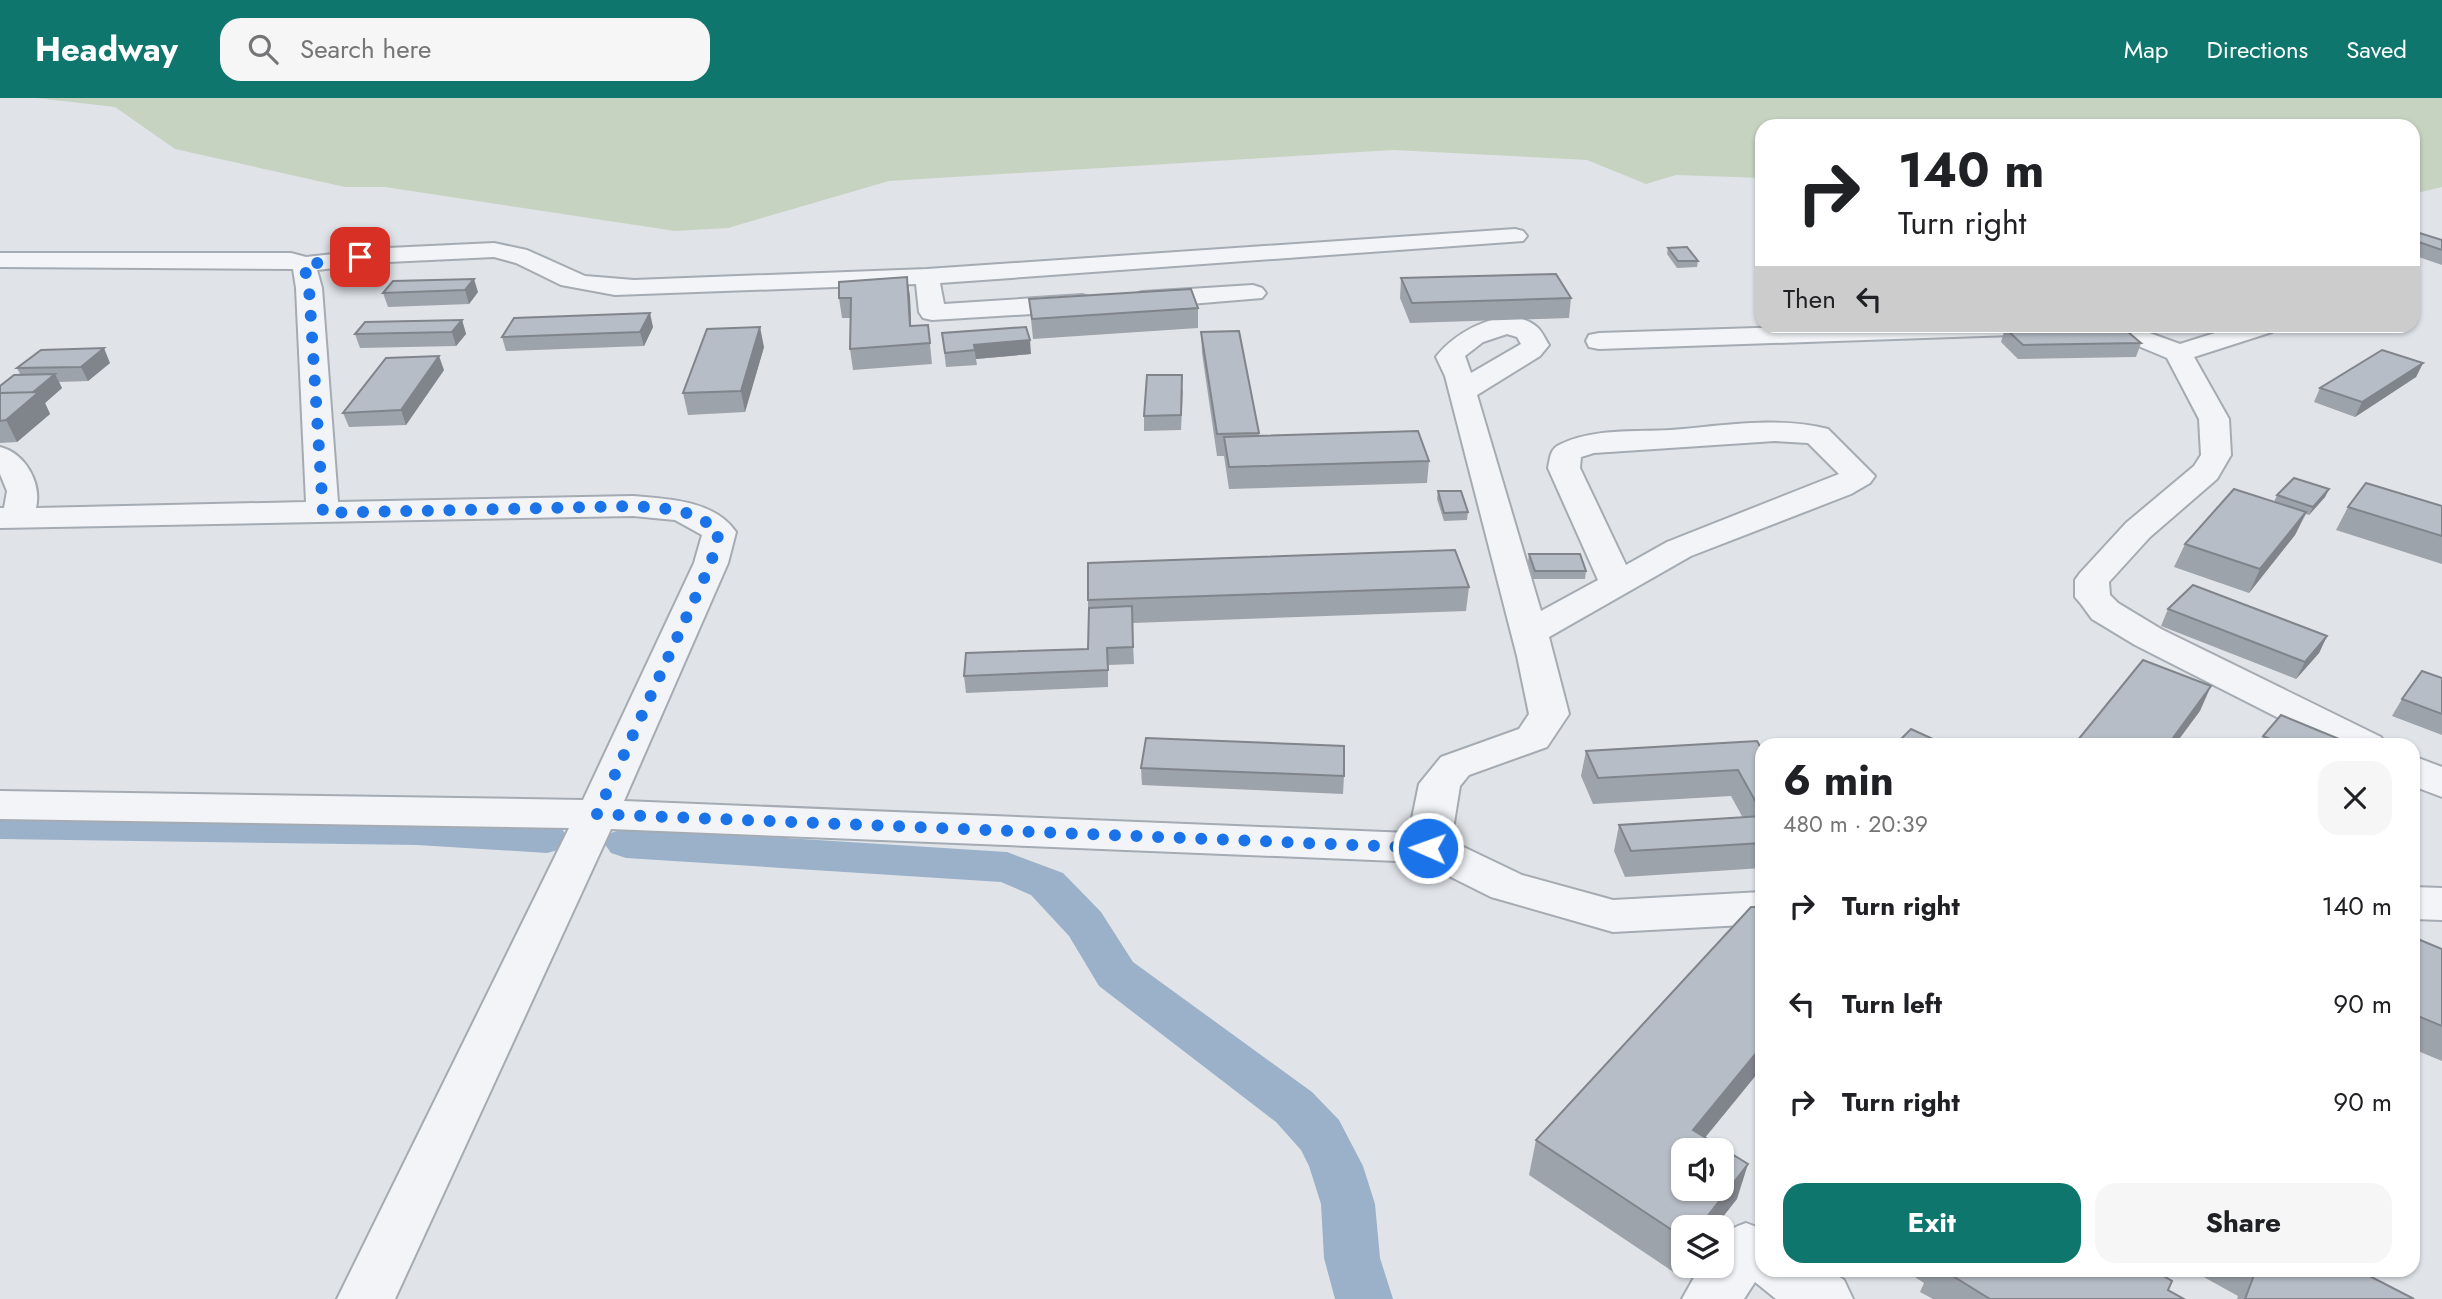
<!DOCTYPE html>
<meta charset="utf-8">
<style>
body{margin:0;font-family:Jost,sans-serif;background:#f6f6f6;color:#202124;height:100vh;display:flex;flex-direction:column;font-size:26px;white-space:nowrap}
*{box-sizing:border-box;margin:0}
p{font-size:23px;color:#757577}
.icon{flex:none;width:38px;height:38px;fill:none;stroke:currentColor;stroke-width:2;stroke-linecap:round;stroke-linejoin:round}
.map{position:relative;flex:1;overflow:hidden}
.side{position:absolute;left:1755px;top:640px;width:665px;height:539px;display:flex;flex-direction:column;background:#fff;border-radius:21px;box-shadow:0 2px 5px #0004}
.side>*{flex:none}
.top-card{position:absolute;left:1755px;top:21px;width:665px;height:214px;border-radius:21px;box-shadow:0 2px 5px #0004;background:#fff;color:#202124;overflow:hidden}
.tools{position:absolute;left:1671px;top:1040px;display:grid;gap:14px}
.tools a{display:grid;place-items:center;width:63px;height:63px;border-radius:14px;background:#fff;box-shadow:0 2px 5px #0004;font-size:35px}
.pin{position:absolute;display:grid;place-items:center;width:60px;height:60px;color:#fff;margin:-30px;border-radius:14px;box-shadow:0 4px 10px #0006}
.me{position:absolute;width:77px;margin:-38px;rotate:272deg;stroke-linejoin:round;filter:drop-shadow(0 0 5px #0008)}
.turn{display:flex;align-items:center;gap:24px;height:147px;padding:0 28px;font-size:32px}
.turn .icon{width:91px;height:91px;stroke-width:2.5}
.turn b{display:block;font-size:49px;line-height:60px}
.then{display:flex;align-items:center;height:66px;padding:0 28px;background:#0003;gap:14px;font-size:26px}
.round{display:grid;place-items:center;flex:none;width:74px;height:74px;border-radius:21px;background:#f6f6f6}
.overview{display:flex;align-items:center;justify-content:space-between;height:119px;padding:0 28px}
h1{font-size:42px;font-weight:700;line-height:52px}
.cta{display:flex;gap:14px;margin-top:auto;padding:14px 28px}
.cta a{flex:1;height:80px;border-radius:21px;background:#0f766e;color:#fff;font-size:28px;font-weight:700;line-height:80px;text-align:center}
.cta a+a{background:#f6f6f6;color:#202124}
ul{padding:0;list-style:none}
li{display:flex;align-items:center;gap:21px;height:98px;padding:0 28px}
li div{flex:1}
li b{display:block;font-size:26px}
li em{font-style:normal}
header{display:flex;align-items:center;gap:42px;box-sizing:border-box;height:98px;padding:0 35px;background:#0f766e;color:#fff}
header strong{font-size:33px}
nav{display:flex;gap:38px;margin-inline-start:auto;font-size:24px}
.search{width:490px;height:63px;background:#f6f6f6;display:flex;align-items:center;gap:18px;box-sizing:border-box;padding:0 24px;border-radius:21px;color:#757577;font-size:26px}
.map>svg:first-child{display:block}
.green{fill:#c6d3c1}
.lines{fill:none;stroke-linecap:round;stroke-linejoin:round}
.canal{fill:#9bb1c9;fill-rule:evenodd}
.minor-casing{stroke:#a5abb3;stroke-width:4}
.minor{fill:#f3f4f7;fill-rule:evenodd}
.wall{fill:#9da3aa}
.shaded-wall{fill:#80848b}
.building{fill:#b7bdc6;stroke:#80848b;stroke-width:2;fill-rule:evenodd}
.route{stroke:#1a73e8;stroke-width:12;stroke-dasharray:0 21.6}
</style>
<header>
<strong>Headway</strong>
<div class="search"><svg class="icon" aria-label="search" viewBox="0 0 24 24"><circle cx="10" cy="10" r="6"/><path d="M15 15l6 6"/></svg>Search here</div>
<nav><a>Map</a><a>Directions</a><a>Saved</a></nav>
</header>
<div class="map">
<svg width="2442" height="1201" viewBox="0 0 2442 1201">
<rect width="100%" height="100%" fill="#e0e4e9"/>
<path class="green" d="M36,0H2442V89L2413,96V28H1762V80L1676,77L1646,86L1587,62L1393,52L889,83L728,130L675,133L385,89H345L175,51L115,9Z"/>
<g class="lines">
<g class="canal">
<path d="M0,713L417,719L547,727L562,731L569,741L562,751L547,755L417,747L0,741Z"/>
<path d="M626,730L1007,754L1063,775L1101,814L1133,864L1312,994L1339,1022L1363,1068L1375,1106L1380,1160L1393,1201H1335L1324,1160L1321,1106L1309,1068L1301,1052L1276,1024L1099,888L1069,838L1031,797L1001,784L626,760L611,755L604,745L611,735Z"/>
</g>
<g class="minor-casing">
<g id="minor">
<path d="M1515,131L1523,133L1527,138L1523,143L940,185L944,206L1082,197L1091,200L1095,205L1091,210L1082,213L932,222L923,220L919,214L916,186L615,197L561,187L516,165L494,159L388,164L317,172L322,190L338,404L633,398C668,401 714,402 736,434L728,465L624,703L1409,735L1419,686L1441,659L1519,631L1529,616L1517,558L1445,278L1436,259C1454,234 1508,204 1537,229C1542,233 1545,241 1549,247L1540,258L1477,297L1541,513L1598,482L1548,370C1550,361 1550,351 1559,347C1592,330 1636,334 1671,332C1722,328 1778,318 1828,331L1875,378L1870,385L1851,396L1691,458L1549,539L1569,616L1547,649L1469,677L1460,688L1451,743L1522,777L1613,802L1762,794V826L1613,834L1491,799L1421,764L611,731L395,1201H337L569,730L0,721V693L583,702L694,465L702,437L675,422L633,418L0,430V410H4L7,393L0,376V349C25,355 42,385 36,410L306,404L296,190L293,171L0,169V155H291L306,159L388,150L494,145L527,152L585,178L634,182L927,171ZM1507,236L1517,239L1521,246L1471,275L1465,258L1483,244ZM1775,343L1808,345L1839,376L1667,444L1626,467L1580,370L1581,359L1594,355Z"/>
<path d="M1253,187L1262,190L1266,195L1262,200L1142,210L1133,207L1129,202L1133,197L1142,194Z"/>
<path d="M1820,228H2054L2050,234L2041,236L1599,251L1589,249L1586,243L1589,237L1599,235Z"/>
<path d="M2066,228H2130L2180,246L2237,228H2276L2272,234L2194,259L2229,321L2231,357L2217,381L2150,439L2109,484L2110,497L2118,505L2161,531L2381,639L2387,648H2334L2135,547L2092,521L2081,506L2075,499V482L2080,475L2126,425L2194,368L2201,357L2199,321L2167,260L2124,242L2070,234Z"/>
<path d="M2413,658L2442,669V699L2413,688Z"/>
<path d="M2413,789L2442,790V822L2413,821Z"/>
<path d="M1746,1125L1762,1131V1172H1829L1844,1182L1853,1201H1776L1755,1184L1744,1201H1682L1701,1167H1722C1722,1139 1718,1135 1746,1125Z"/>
</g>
</g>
<use href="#minor" class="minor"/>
</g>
<g class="wall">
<path d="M2413,133L2442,142V167L2413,157Z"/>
<path d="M1668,150L1698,163L1697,169L1677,170L1667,156Z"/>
<path d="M907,179L910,199L911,228L928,227L932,266L853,272L850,251L851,220H842L839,200Z"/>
<path d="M1401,180L1571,200L1569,220L1410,225L1400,200Z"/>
<path d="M393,183L478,194L469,206L388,209L383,195Z"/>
<path d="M1029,201L1198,210V230L1033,241Z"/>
<path d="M462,222L466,236L456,248L360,250L355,236Z"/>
<path d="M653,229L644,248L506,253L502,239Z"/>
<path d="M2005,230L2141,245L2136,259L2018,261L2001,244Z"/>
<path d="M1201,234L1259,335V337L1429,363L1427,385L1229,391L1224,358H1217L1202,255Z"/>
<path d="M942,235L1031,256L976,261L977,267L946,269Z"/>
<path d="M764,249L745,314L688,317L683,295Z"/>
<path d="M110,265L88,283L59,284L62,290L45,305L50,316L17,344L0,345V288L20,276L17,270Z"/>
<path d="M2423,265L2416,279L2355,319L2314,304L2320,290Z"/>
<path d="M444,272L406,327L349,329L343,315Z"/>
<path d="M1183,291L1181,332L1144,333V318Z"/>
<path d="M2329,391L2325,399L2309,417L2306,416L2295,437L2249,495L2174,469L2185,446L2274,404L2277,397Z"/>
<path d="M1438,393L1468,414L1467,422L1444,423L1437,401Z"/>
<path d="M2442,408V466L2336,432L2348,409Z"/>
<path d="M1529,456L1586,473L1585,481H1533L1528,464Z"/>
<path d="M1088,465L1469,489L1466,513L1132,525L1134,566L1108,567V589L966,595L964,578L1088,551Z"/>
<path d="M2168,511L2327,538L2319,555L2296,581L2161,528Z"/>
<path d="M2442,580V637L2392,618L2402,601Z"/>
<path d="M2263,638L2356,648H2258Z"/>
<path d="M1762,652V770L1625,779L1614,753L1619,727L1743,720L1731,698L1593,706L1581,678L1586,653Z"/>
<path d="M1141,670L1344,678L1343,696L1142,687Z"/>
<path d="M2413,839L2442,851V963L2413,951Z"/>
<path d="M1705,1039L1737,1101L1684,1129V1167H1686L1678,1177L1529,1077L1536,1042Z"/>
<path d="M1904,1172H2153L2168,1192L2184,1201H1933L1920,1194L1924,1185Z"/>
<path d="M2191,1172H2358L2414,1201H2237L2238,1198Z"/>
</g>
<g class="shaded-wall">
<path d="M907,179L910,199L912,249L910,228Z"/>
<path d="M474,181L478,194L469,206L465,192Z"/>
<path d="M650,215L653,229L644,248L640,234Z"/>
<path d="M462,222L466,236L456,248L452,234Z"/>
<path d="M760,229L764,249L745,314L741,293Z"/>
<path d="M1030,242L1031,256L976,261L974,247Z"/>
<path d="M104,250L110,265L88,283L81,269Z"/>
<path d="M439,258L444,272L406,327L401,312Z"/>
<path d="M2423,265L2416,279L2355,319L2362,304Z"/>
<path d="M55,276L62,290L45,305L50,316L17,344L6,322L28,298Z"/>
<path d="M2329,391L2325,399L2309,417L2313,409Z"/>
<path d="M2306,414L2295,437L2249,495L2260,471Z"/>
<path d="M2327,538L2319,555L2296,581L2305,564Z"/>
<path d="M2211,588L2200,613L2174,648H2167Z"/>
<path d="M1762,948V970L1695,1052L1693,1032Z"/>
<path d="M1748,1066L1737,1101L1715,1129H1699Z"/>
<path d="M1684,1159V1167H1686L1678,1177Z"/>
</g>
<g class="building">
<path d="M2413,133L2442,142V152L2413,142Z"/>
<path d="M1687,149L1698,163H1678L1668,150Z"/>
<path d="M1556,176L1571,200L1412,205L1401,180Z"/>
<path d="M907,179L910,228L928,227L930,245L850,251L851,200H839V184Z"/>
<path d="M474,181L465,192L383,195L393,183Z"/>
<path d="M1191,191L1198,210L1032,221L1029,201Z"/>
<path d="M650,215L640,234L502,239L514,220Z"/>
<path d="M462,222L452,234L355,236L365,224Z"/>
<path d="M2121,228L2141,245L2023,247L2005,230Z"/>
<path d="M760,229L741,293L683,295L707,231Z"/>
<path d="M1026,229L1030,242L974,247L975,252L945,255L942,235Z"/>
<path d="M1239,233L1259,335L1217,336L1201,234Z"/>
<path d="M104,250L81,269L17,270L41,252Z"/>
<path d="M2382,252L2423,265L2362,304L2320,290Z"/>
<path d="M439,258L401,312L343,315L386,260Z"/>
<path d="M55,276L32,295H0V288L14,277Z"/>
<path d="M1147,277H1182L1181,317L1144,318Z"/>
<path d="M39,294L6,322L0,323V295Z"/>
<path d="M1418,333L1429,363L1229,369L1224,339Z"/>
<path d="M2294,380L2329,391L2313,409L2277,397Z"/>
<path d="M2366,385L2442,408V438L2348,409Z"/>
<path d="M2234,391L2306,414L2260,471L2185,446Z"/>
<path d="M1438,393H1461L1468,414L1444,415Z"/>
<path d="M1455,452L1469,489L1088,502V465Z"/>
<path d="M1529,456H1580L1586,473H1535Z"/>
<path d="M2193,487L2327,538L2305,564L2168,511Z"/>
<path d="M1132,508L1133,549L1107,550L1108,572L964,578L966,555L1088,551L1089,510Z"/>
<path d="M2143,562L2211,588L2167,648H2073Z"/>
<path d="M2422,573L2442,580V616L2402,601Z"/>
<path d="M2281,617L2356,648H2286L2263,638Z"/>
<path d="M1911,631L1948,648H1894Z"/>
<path d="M1146,640L1344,648V678L1141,670Z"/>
<path d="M1757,643L1762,652V715L1738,672L1598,680L1586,653Z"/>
<path d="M1762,718V745L1631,753L1619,727Z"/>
<path d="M1751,809H1762V948L1693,1032L1748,1066L1699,1129H1684V1140L1536,1042ZM1684,1052H1722V1090H1684Z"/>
<path d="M2413,839L2442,851V928L2413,916Z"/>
<path d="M1943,1172H2153L2172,1183L2168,1192L2184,1201H1990Z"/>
<path d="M2256,1172H2358L2414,1201H2245Z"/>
</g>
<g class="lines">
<path class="route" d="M360,159L304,167L309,190L323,415L633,408C668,411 692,410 719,434L711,465L597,716L1428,750"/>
</g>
</svg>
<div class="tools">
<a><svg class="icon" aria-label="sound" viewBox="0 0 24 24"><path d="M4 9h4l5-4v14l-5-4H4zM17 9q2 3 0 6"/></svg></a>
<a><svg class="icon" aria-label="layers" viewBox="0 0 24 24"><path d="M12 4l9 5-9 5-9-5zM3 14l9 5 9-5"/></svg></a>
</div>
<div class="pin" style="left:360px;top:159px;background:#d93025"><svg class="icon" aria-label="arrive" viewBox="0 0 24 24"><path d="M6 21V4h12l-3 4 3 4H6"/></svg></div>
<svg class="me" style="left:1428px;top:750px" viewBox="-20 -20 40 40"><circle r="17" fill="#1a73e8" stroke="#fff" stroke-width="3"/><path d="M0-11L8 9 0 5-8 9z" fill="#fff"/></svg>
<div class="top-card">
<div class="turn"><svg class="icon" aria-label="right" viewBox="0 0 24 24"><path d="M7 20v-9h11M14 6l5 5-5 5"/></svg><div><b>140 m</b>Turn right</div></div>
<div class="then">Then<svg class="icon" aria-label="left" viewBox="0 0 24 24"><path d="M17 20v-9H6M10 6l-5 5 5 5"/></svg></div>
</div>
<section class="side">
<div class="overview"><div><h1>6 min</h1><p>480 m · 20:39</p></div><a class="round"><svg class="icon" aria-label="close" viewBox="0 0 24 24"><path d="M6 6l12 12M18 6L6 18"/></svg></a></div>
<ul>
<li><svg class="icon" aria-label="right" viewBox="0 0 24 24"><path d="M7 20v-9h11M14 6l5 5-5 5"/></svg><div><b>Turn right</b></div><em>140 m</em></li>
<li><svg class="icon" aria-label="left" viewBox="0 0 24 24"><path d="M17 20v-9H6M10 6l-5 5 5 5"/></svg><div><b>Turn left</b></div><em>90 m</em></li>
<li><svg class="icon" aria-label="right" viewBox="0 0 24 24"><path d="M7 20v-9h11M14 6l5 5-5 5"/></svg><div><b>Turn right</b></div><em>90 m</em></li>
</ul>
<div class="cta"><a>Exit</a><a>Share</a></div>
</section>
</div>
